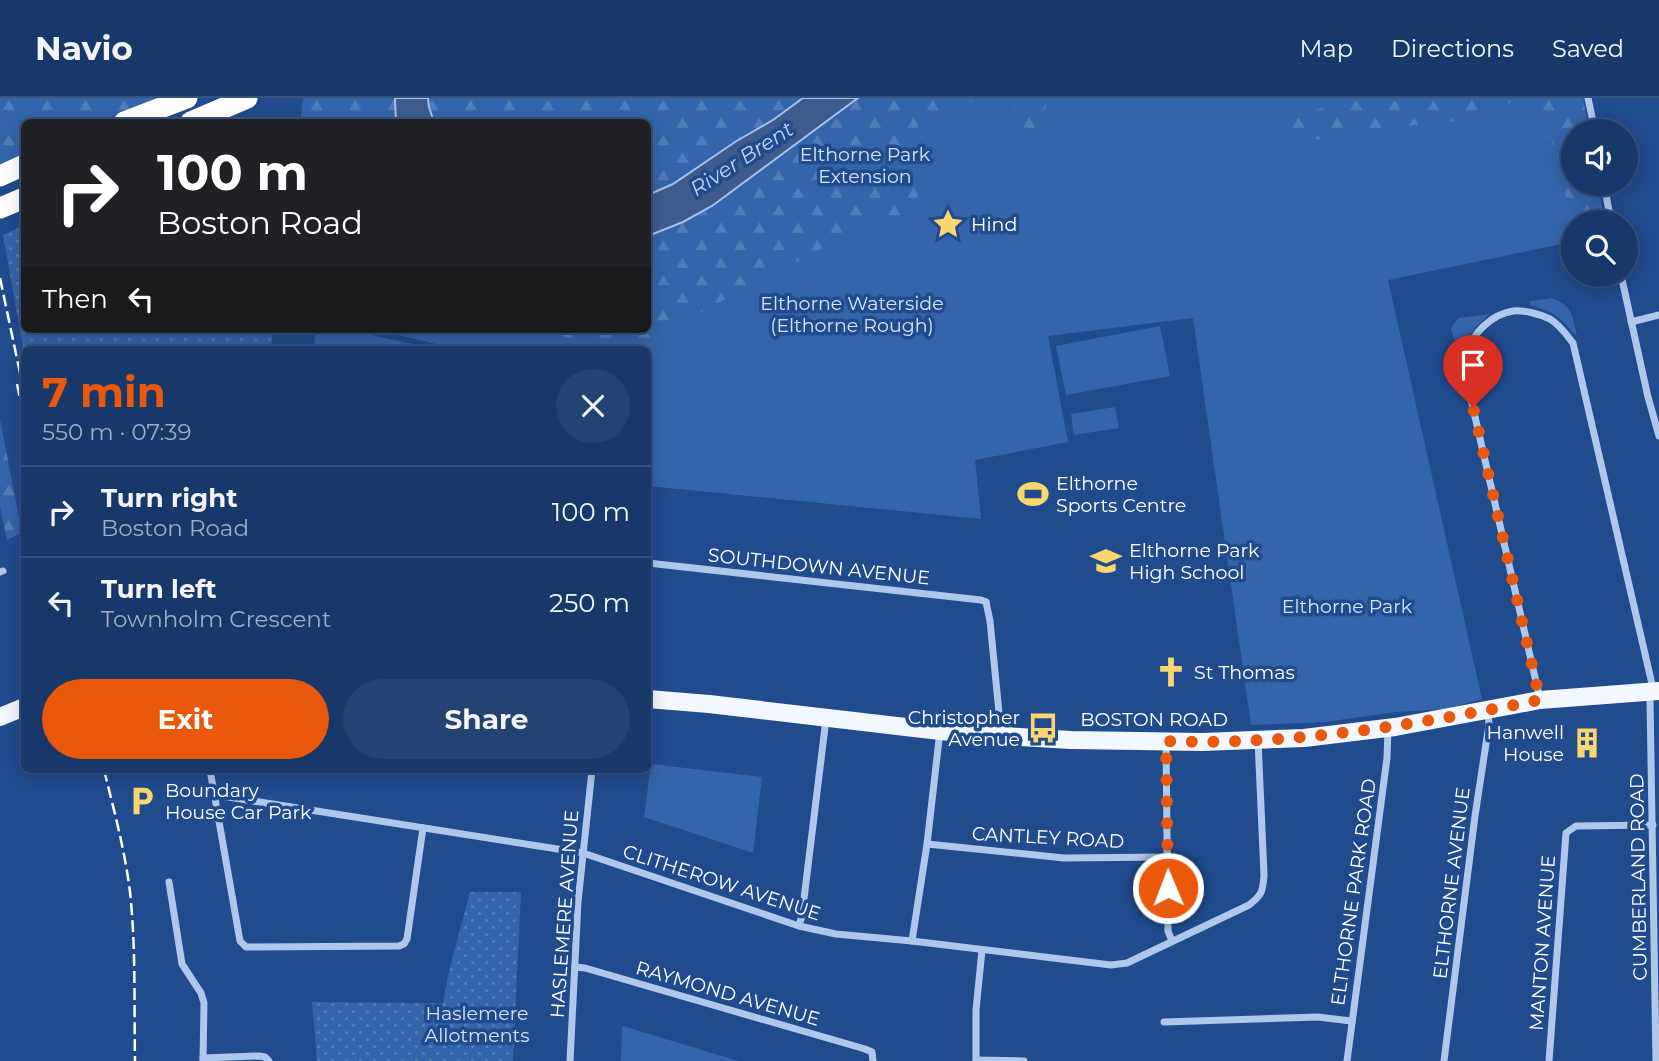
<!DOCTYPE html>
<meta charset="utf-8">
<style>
body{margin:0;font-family:Montserrat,sans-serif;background:#254372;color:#f1f3f6;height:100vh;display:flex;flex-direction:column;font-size:26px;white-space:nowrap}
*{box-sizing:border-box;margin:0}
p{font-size:23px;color:#9facc1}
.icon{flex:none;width:38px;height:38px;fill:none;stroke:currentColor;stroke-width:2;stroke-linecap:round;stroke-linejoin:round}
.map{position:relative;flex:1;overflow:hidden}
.details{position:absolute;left:21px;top:248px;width:630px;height:427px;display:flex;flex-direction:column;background:#18386a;border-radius:10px;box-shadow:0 4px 18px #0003,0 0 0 2px #36527e}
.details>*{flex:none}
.hud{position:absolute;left:21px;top:21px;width:630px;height:214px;border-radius:10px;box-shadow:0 4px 18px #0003,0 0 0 2px #36527e;background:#202124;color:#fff;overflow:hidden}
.buttons{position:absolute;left:1561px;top:21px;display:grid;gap:14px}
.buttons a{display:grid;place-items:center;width:77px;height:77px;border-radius:50%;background:#18386a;box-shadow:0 4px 18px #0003,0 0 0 2px #36527e;font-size:35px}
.pin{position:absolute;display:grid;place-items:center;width:60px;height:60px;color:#fff;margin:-72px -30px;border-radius:50% 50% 50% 0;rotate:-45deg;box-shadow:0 0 7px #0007}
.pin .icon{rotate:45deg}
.me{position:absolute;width:77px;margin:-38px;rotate:359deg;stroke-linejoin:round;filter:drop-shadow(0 0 5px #0008)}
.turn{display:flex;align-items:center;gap:24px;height:147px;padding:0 21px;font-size:32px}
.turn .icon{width:91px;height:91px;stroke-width:2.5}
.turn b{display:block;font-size:49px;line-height:60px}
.then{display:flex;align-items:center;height:66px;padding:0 21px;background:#0003;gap:14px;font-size:26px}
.round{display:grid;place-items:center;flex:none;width:74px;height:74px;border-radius:37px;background:#254372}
.overview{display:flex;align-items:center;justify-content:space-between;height:119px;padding:0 21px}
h1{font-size:42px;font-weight:700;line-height:52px;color:#ea580c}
.button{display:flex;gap:14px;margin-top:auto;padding:14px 21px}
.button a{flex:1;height:80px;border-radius:42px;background:#ea580c;color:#fff;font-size:28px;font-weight:700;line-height:80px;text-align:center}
.button a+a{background:#254372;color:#f1f3f6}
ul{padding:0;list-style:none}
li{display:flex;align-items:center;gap:21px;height:91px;padding:0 21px;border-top:2px solid #36527e}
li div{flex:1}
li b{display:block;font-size:26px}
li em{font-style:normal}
header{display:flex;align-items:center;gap:42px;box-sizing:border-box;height:98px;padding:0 35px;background:#18386a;border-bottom:2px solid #36527e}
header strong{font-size:33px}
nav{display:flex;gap:38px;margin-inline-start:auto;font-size:24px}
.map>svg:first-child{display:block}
.green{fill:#3465aa}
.forest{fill:url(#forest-firs)}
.garden{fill:url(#garden-dots)}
.water{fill:#3d5c8c;stroke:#a2c2ed;stroke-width:2}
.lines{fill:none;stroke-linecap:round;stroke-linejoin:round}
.minor{stroke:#aec8ec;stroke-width:7}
.primary{stroke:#f3f7ff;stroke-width:18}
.motorway{stroke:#fff;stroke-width:21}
.rail{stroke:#fff;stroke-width:2.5;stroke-dasharray:12 5;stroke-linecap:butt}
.route{stroke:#ea580c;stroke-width:12;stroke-dasharray:0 21.6}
.labels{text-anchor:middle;stroke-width:7;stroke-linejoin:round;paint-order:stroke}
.park-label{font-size:19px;fill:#d3e3f9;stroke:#204b8d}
.poi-label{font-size:19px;fill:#fff;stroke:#204b8d;text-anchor:start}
.street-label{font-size:19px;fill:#fff;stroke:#204b8d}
.water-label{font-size:21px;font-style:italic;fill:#bad2f3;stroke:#204b8d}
</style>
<header>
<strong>Navio</strong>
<nav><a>Map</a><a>Directions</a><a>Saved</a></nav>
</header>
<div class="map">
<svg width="1659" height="963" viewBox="0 0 1659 963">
<defs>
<pattern id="forest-firs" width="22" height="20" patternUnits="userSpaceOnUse" patternTransform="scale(1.75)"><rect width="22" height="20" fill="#3465aa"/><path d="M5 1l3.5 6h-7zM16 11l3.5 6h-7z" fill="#527cb7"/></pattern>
<pattern id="garden-dots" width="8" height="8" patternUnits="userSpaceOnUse" patternTransform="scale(1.75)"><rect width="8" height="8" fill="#3465aa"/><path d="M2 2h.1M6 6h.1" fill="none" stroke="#527cb7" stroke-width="1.8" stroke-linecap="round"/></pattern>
</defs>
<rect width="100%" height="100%" fill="#204b8d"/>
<g class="green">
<path d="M303,0H671L701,90L826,0H1583L1589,33H1573V86H1598L1604,124H1573V158L1562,146L1388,182L1482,601L1446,611L1396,614L1325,624L1251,627L1193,220L1048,238L1068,344L975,362L981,421L648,388V252H462L372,231H648V24H300Z"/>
<path d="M1552,200C1573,208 1573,219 1577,239C1562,221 1554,213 1530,207V203Z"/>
<path d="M1490,216C1472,230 1466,241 1460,263L1451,230L1458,220Z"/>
<path d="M1160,228L1170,278L1066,297L1056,248Z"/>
<path d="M316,231H344L440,252H313Z"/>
<path d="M1115,309L1119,330L1074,337L1071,316Z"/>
<path d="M651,666L762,679L753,755L644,719Z"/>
<path d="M622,928H623L738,963H621Z"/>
</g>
<g class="forest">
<path d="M0,0H161L103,24H24V57L0,67Z"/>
<path d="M305,0H395L396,24H302Z"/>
<path d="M428,0H803L773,22L735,44L673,86L648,97V24H434L429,9Z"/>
<path d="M858,0H913L925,72L914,113L862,129L660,236L648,283V252H580L555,231H648V138L683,124L712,108Z"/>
<path d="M920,0H978L936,24L921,18Z"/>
<path d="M1018,0H1048L1039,32L1010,27Z"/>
<path d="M1345,0H1383L1420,11L1439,0H1513L1511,4L1492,19L1397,29L1327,45L1282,27Z"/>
<path d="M1541,0H1583L1589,33H1573V86H1598L1604,124H1573V129L1552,43L1537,17Z"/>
<path d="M0,321L22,435L7,442L0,409Z"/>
</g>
<g class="garden">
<path d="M24,127V231H273L271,252H24V255L3,137Z"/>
<path d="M470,794H521L513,963H317L312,904L443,905L449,873Z"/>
</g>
<g class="water">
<path d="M395,0H428L429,9L434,24H396Z"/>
<path d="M803,0H858L712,108L683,124L648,138V97L673,86L735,44L773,22Z"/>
</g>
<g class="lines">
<g class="minor">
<path d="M1588,0L1595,33"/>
<path d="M1604,86L1611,124"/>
<path d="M1621,177L1648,299L1659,338"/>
<path d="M1631,224L1659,217"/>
<path d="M648,465L981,502L986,504"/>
<path d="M0,474L3,473"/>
<path d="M986,504L990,523L1001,635"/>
<path d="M1540,601L1467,284C1467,275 1465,265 1467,256C1471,236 1492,216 1513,213C1524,212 1540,216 1550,221C1560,227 1566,236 1573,245L1652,586L1650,601L1656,963"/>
<path d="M1166,644L1168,833L1172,843"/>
<path d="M210,672L240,843L246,849L399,848L404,846L407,841L423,730"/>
<path d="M215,697L583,755L799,828L836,836L912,843L1111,867L1127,865L1249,807C1262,797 1263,793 1264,777L1258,642"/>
<path d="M927,746L1064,760L1167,759"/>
<path d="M169,784L182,866L201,895L204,905L203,963"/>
<path d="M799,828L802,817L826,621"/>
<path d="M912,843L927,746L940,633"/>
<path d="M575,869L585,870L865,951L872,954L873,963"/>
<path d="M1164,924L1318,919L1351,923"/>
<path d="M203,960L259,958L265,959L269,963"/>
<path d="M976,962L1024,963"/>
<path d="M570,963L578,804L592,672"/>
<path d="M976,963V912L982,852"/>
<path d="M1347,963L1387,660L1388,630"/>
<path d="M1444,963L1475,718L1489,626L1488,613"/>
<path d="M1549,963L1566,735L1576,728L1653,727"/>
</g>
<g class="primary">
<path d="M648,601L709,606L940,633L988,637L1071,642L1203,644L1304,640L1395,629L1540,602L1659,593"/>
<path d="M0,619L24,609"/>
</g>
<g class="motorway">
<path d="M124,24L187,0"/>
<path d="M191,24L247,0"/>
<path d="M0,78L24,67"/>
<path d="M0,110L24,100"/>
</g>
<g class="rail">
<path d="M0,180L24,294"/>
<path d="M17,286L24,320"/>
<path d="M104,672C114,712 125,753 130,794C136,850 134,907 135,963"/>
</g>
</g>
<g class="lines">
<path class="route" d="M1168,790L1166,643C1293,648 1417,626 1540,602L1473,309"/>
</g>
<defs>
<g id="sight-bare" transform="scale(2.415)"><path d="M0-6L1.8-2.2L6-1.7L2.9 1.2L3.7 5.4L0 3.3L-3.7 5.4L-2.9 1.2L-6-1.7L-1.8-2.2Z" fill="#f9d66e" stroke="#204b8d" stroke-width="2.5" paint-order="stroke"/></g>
<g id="stadium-bare" transform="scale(2.415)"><path d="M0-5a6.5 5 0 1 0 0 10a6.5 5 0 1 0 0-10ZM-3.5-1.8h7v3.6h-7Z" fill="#f9d66e" stroke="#204b8d" stroke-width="2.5" paint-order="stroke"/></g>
<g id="school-bare" transform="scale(2.415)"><path d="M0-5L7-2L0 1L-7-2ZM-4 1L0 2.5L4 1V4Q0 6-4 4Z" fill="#f9d66e" stroke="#204b8d" stroke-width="2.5" paint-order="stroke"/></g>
<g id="church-bare" transform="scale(2.415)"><path d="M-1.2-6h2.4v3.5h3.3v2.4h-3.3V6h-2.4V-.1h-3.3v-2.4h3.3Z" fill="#f9d66e" stroke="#204b8d" stroke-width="2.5" paint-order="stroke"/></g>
<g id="bus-bare" transform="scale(2.415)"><path d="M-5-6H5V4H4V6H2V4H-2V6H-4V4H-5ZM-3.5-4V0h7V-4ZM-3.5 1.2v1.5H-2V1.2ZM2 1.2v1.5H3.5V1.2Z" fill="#f9d66e" stroke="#204b8d" stroke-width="2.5" paint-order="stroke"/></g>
<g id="building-bare" transform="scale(2.415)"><path d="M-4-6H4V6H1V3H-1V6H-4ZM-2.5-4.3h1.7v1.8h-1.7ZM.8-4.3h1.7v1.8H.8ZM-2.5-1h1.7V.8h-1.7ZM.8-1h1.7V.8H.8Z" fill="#f9d66e" stroke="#204b8d" stroke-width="2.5" paint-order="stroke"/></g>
<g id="parking-bare" transform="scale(2.415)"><path d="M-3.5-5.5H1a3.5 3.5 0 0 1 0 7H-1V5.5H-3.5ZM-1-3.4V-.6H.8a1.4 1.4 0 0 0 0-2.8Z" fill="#f9d66e" stroke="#204b8d" stroke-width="2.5" paint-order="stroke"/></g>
</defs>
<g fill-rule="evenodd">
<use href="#sight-bare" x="948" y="126"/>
<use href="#stadium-bare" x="1033" y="396"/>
<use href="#school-bare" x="1106" y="463"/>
<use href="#church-bare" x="1171" y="574"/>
<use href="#bus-bare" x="1043" y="630"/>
<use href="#building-bare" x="1587" y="645"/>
<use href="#parking-bare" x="142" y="703"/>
</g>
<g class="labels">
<g class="park-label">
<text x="865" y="63">Elthorne Park<tspan x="865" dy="22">Extension</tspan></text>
<text x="852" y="212">Elthorne Waterside<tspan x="852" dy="22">(Elthorne Rough)</tspan></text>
<text x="1347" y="515">Elthorne Park</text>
<text x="477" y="922">Haslemere<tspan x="477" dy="22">Allotments</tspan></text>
</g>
<g class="poi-label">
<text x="971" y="133">Hind</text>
<text x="1056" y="392">Elthorne<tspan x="1056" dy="22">Sports Centre</tspan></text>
<text x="1129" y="459">Elthorne Park<tspan x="1129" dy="22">High School</tspan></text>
<text x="1194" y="581">St Thomas</text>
<text x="1020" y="626" text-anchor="end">Christopher<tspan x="1020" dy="22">Avenue</tspan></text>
<text x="1564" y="641" text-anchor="end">Hanwell<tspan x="1564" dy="22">House</tspan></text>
<text x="165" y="699">Boundary<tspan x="165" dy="22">House Car Park</tspan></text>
</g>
<g class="street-label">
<text transform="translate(819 468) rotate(6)" y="7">SOUTHDOWN AVENUE</text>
<text x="1154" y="628">BOSTON ROAD</text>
<text transform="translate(1048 739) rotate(3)" y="7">CANTLEY ROAD</text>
<text transform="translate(1638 779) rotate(-91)" y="7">CUMBERLAND ROAD</text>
<text transform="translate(722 784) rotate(18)" y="7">CLITHEROW AVENUE</text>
<text transform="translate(1451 785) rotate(-83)" y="7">ELTHORNE AVENUE</text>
<text transform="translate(1353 794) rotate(-82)" y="7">ELTHORNE PARK ROAD</text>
<text transform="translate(564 816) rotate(-86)" y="7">HASLEMERE AVENUE</text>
<text transform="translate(1542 845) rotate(-86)" y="7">MANTON AVENUE</text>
<text transform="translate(728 895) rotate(16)" y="7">RAYMOND AVENUE</text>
</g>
<g class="water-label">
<text transform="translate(742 61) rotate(-33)" y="7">River Brent</text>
</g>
</g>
</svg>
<div class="buttons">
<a><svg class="icon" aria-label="sound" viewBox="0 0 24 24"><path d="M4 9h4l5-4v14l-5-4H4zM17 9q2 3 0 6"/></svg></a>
<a><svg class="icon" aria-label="search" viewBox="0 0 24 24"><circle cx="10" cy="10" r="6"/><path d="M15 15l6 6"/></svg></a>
</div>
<div class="pin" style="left:1473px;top:309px;background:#d93025"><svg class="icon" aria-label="arrive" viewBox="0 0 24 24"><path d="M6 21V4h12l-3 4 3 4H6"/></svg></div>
<svg class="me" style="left:1168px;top:790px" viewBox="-20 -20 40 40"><circle r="17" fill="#ea580c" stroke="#fff" stroke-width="3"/><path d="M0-11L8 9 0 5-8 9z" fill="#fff"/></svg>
<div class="hud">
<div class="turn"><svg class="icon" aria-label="right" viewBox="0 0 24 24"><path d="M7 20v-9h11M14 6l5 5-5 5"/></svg><div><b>100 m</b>Boston Road</div></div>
<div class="then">Then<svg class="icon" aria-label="left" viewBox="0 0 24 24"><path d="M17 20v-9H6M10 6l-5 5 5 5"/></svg></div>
</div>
<section class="details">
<div class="overview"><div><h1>7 min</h1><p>550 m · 07:39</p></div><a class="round"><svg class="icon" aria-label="close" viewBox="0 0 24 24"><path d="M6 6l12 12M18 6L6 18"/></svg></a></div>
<ul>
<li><svg class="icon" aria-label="right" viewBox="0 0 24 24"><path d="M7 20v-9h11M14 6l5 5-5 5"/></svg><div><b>Turn right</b><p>Boston Road</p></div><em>100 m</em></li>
<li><svg class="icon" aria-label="left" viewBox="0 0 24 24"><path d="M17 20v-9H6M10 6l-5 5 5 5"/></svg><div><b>Turn left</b><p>Townholm Crescent</p></div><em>250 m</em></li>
</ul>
<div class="button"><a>Exit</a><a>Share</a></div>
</section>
</div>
